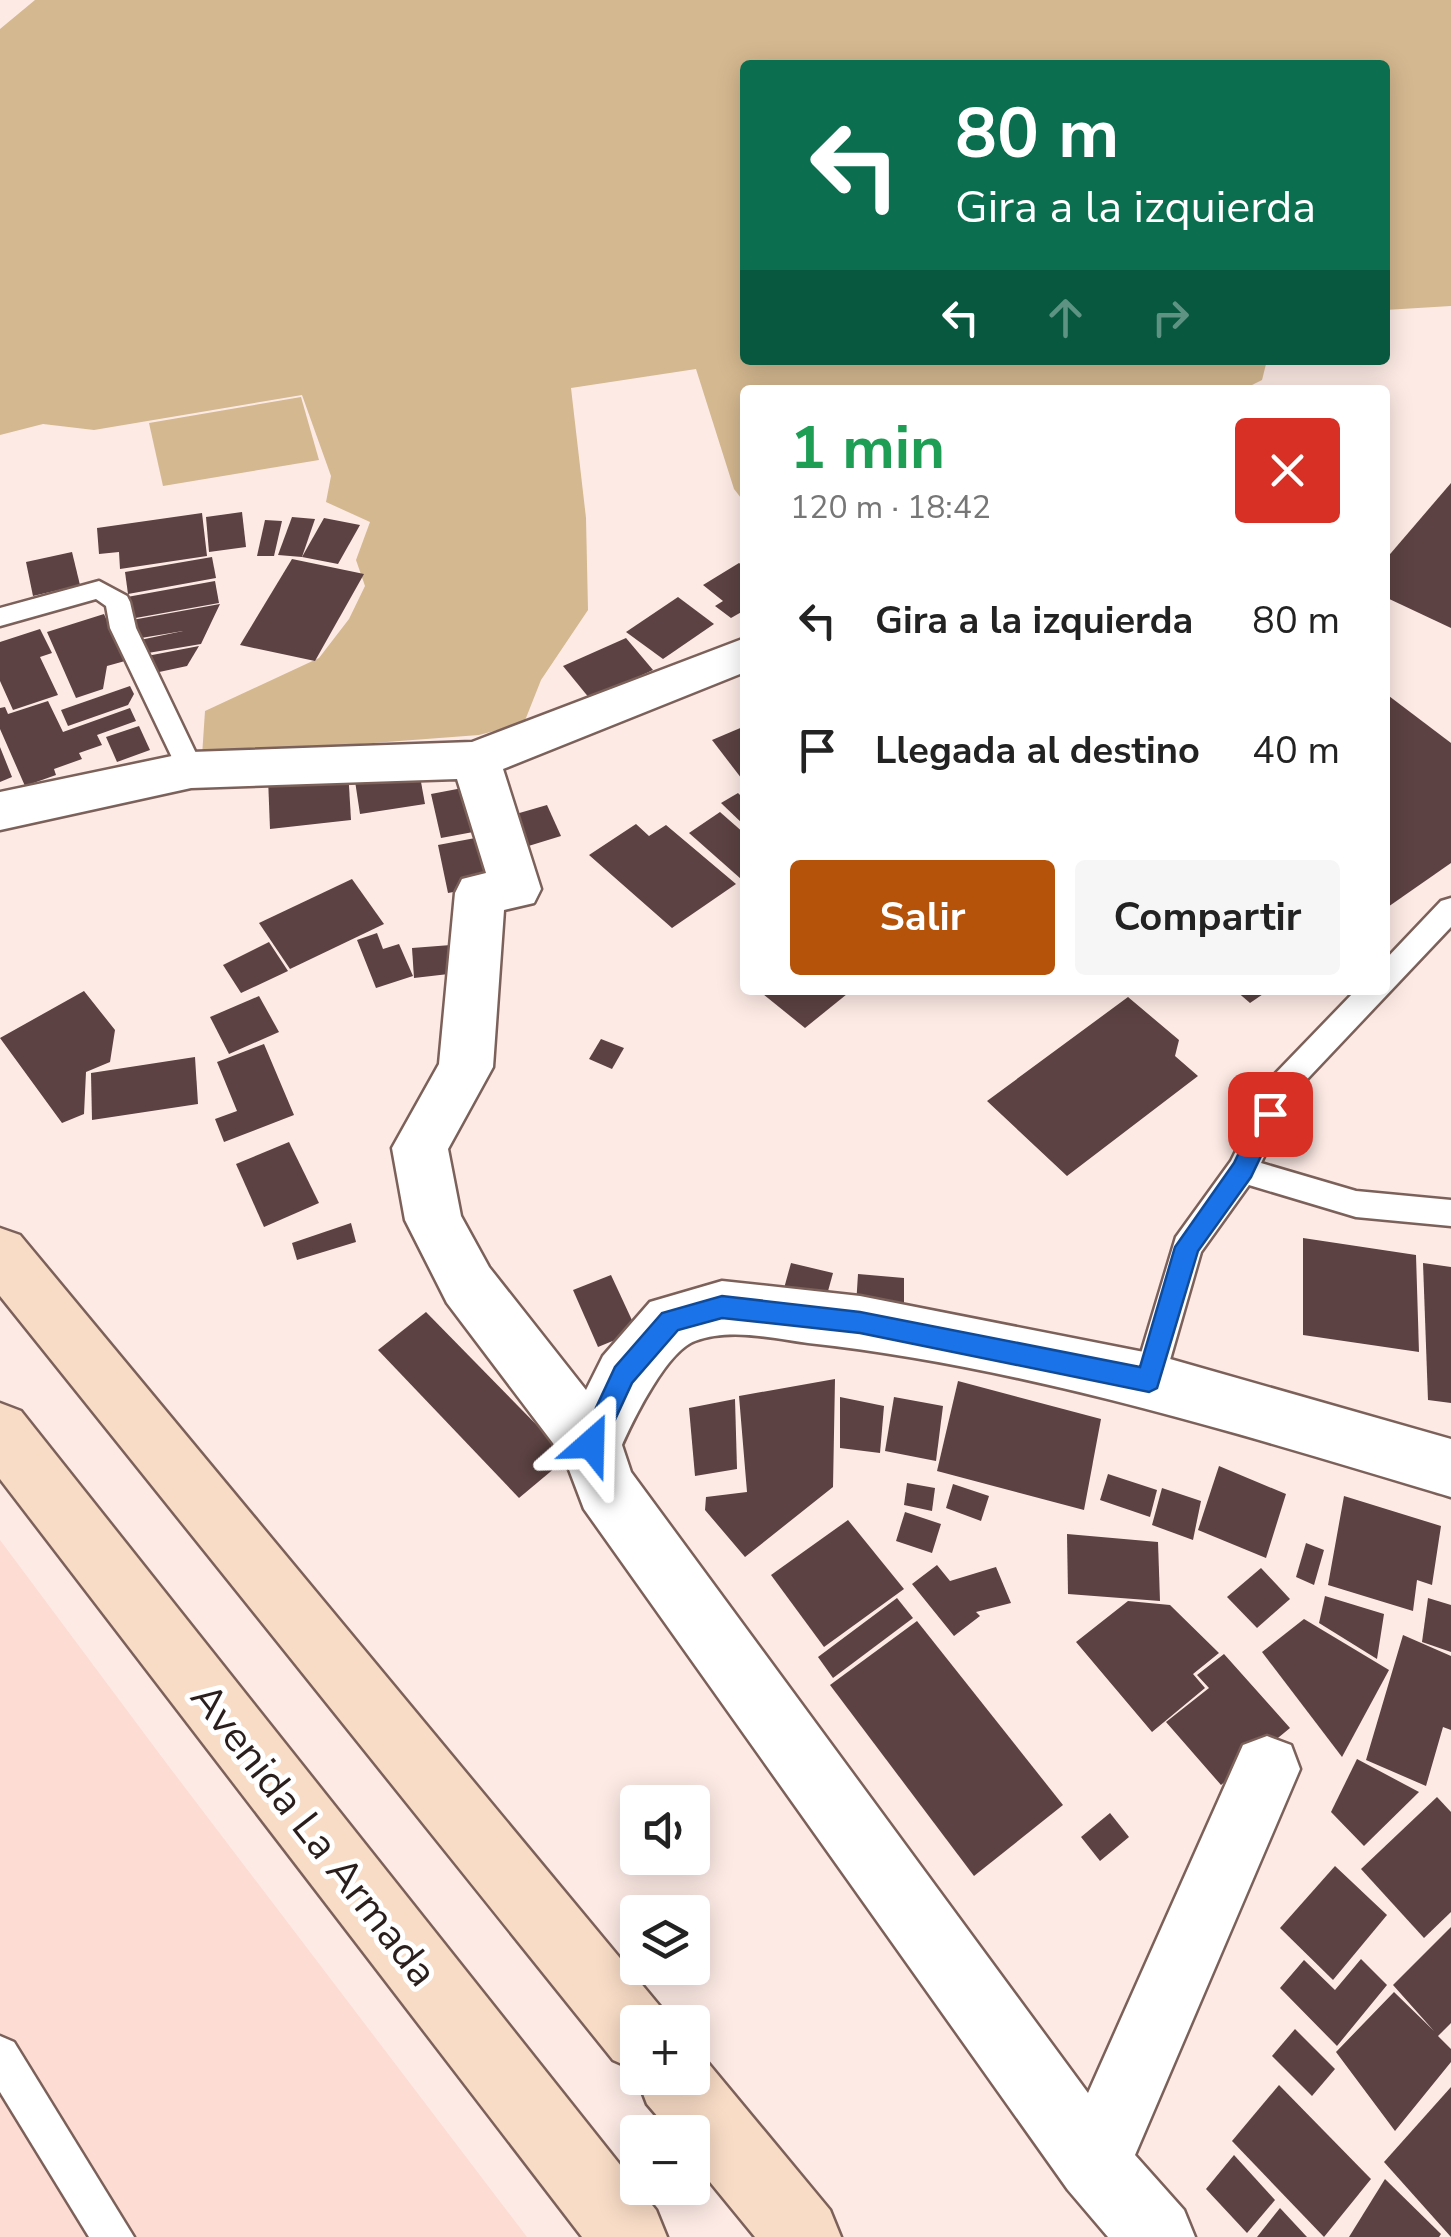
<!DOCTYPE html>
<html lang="es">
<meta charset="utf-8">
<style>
body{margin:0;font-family:"Nunito Sans",sans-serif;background:#f6f6f6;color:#222;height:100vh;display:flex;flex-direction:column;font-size:38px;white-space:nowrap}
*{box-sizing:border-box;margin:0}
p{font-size:32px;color:#767676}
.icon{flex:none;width:55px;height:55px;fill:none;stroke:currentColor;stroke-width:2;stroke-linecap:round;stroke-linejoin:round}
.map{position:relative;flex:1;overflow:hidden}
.details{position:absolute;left:740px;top:385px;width:650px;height:610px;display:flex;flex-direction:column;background:#fff;border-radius:10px;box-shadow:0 5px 25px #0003}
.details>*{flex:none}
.hud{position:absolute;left:740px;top:60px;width:650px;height:305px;border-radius:10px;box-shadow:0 5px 25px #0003;background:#0b6e4f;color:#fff;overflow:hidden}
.controls{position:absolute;left:620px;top:1785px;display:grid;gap:20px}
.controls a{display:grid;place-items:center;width:90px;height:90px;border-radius:10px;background:#fff;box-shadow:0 5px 25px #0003;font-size:50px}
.pin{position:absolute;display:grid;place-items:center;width:85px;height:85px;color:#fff;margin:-42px;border-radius:20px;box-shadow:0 5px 15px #0006}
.me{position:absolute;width:110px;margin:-55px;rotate:25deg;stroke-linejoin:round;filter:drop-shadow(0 0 8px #0008)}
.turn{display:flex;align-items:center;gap:35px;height:210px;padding:0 50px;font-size:45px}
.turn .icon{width:130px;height:130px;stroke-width:2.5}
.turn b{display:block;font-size:70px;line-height:85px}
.lanes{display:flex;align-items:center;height:95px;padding:0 50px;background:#0003;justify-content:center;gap:50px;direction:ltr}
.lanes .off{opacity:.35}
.round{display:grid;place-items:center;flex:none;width:105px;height:105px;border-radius:10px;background:#f6f6f6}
.headline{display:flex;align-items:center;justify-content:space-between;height:170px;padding:0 50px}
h1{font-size:60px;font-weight:700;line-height:75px;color:#1e9e55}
.cta{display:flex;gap:20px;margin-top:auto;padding:20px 50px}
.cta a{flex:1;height:115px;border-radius:10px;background:#b45309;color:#fff;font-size:40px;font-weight:700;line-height:115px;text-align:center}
.cta a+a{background:#f6f6f6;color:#222}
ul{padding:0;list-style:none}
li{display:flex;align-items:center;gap:30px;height:130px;padding:0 50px}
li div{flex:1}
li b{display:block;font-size:38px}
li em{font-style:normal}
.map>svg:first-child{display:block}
.built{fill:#fcdcd3}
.green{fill:#d4b890}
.building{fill:#5c4242}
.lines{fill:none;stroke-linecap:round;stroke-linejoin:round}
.service-casing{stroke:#7b6159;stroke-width:5}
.minor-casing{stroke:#7b6159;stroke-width:5}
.secondary-casing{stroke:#7b6159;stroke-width:5}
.service{fill:#fff;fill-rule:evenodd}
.minor{fill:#fff;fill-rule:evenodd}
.secondary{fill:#f8dcc6;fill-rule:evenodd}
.route{fill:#1a73e8;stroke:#114b97;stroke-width:2.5}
.labels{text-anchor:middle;stroke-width:10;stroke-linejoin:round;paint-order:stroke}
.near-street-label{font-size:42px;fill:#2a1f1c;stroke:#fff}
</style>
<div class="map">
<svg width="1451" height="2237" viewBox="0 0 1451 2237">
<rect width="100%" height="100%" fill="#fdeae5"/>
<path class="built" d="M0,1540L164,1760L527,2237H0Z"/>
<g class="green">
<path d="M35,0H1451V306L1385,310V65H745V360H1267L1262,380L1242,390H745V503L734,489L696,369L571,388L586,518L588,610L541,680L524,723L479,735L202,756L205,711L319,658L349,619L365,586L356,560L370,522L326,502L331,476L302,395L94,430L43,424L0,435V29Z"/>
<path d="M301,397L319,460L163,486L149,423Z"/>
</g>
<g class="building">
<path d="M1451,483V628L1385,597V560Z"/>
<path d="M242,512L246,547L209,552L206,517Z"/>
<path d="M202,513L207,556L120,569L119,552L99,554L97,528Z"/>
<path d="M292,517L315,519L302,557L278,555Z"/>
<path d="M324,518L360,525L338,564L302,557Z"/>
<path d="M265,520L282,521L274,556H257Z"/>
<path d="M72,552L80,585L33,596L26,562Z"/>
<path d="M212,557L216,578L128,594L125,572Z"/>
<path d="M292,559L364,574L315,661L240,645Z"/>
<path d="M739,563L745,567V610L731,618L715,606L723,601L703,585Z"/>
<path d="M215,581L219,603L130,619L127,597Z"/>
<path d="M678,597L714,624L663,659L626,632Z"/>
<path d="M220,604L201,644L142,654L140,640L183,631L135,639L132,620Z"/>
<path d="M104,614L125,661L107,666L103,689L76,698L47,632Z"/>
<path d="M40,629L52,653L40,657L58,695L13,710L0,681V642Z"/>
<path d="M626,638L653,670L590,699L563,666Z"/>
<path d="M199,646L187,666L150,674L147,656Z"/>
<path d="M130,686L134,694L128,705L68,726L61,710Z"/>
<path d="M1385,693L1451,743V863L1385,909Z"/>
<path d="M48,701L63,732L130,708L136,721L97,735L102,745L79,753L82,759L54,769L56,775L25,786L0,729V708L5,707L8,714Z"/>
<path d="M139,726L150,750L117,762L106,737Z"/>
<path d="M745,726V783L712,740Z"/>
<path d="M0,747L12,777L0,782Z"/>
<path d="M348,769L351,820L270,829L268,778Z"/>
<path d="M419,771L425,804L360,814L355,781Z"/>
<path d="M473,786L484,830L441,838L431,794Z"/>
<path d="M738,793L745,800V826L721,803Z"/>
<path d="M547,805L561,836L522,848L509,816Z"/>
<path d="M720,812L745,834V876L741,879L689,833Z"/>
<path d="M636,824L649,836L666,825L736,884L672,928L589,855Z"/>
<path d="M486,836L497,884L448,893L438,845Z"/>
<path d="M352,879L384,924L290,969L259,923Z"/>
<path d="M377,933L383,949L399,944L413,976L376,988L357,940Z"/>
<path d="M269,942L288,971L241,993L223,965Z"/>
<path d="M464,944L466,972L414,978L412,948Z"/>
<path d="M758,990H852L805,1028Z"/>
<path d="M1235,990H1269L1250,1003Z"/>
<path d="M84,991L115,1030L110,1062L86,1072L84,1114L62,1123L0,1038Z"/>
<path d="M259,996L279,1032L229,1054L210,1017Z"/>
<path d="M1128,997L1179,1040L1175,1056L1198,1076L1067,1176L987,1101Z"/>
<path d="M601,1039L624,1048L612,1069L589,1059Z"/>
<path d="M264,1044L294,1115L224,1142L215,1119L237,1111L217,1062Z"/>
<path d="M195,1057L198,1104L92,1120L91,1073Z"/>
<path d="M289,1142L319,1203L264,1227L236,1164Z"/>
<path d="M351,1223L356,1242L297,1260L292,1243Z"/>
<path d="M1303,1238L1416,1255L1419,1352L1303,1335Z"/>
<path d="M791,1263L833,1273L825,1302L783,1292Z"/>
<path d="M1423,1263L1451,1267V1403L1428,1400Z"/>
<path d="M858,1274L904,1278V1310L856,1306Z"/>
<path d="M611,1275L637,1331L598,1347L573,1290Z"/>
<path d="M426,1312L568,1457L519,1498L378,1350Z"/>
<path d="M835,1379L833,1487L745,1557L705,1510L706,1497L747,1492L739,1396Z"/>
<path d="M958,1381L1101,1419L1084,1510L937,1471Z"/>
<path d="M840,1397L884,1406L880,1453L840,1448Z"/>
<path d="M894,1397L943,1406L936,1461L885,1451Z"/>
<path d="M735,1399L737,1469L695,1476L689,1408Z"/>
<path d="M1219,1466L1286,1494L1266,1558L1198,1530Z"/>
<path d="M1108,1474L1157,1490L1150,1517L1100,1500Z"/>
<path d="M907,1483L935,1488L932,1511L904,1505Z"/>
<path d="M953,1484L989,1496L981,1521L946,1508Z"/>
<path d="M1162,1488L1201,1501L1193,1540L1152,1525Z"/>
<path d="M1344,1496L1441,1526L1432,1585L1417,1580L1413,1611L1328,1585Z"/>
<path d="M905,1512L941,1524L932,1553L896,1541Z"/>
<path d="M848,1520L904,1589L824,1647L771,1575Z"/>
<path d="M1067,1534L1158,1542L1160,1601L1068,1594Z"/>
<path d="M1306,1543L1324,1550L1314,1585L1296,1577Z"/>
<path d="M937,1565L950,1581L996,1567L1011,1603L976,1612L980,1616L954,1636L912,1584Z"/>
<path d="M1261,1568L1290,1599L1257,1628L1227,1597Z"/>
<path d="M1325,1596L1384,1614L1377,1659L1319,1623Z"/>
<path d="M897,1598L913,1618L833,1678L818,1657Z"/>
<path d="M1428,1598L1451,1605V1652L1422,1642Z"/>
<path d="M1128,1601L1170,1605L1219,1653L1193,1674L1205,1688L1152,1732L1076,1642Z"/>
<path d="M1304,1619L1389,1670L1342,1757L1262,1652Z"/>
<path d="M917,1621L1063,1805L974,1876L830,1685Z"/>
<path d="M1403,1635L1451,1656V1730L1443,1727L1426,1786L1366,1760Z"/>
<path d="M1224,1654L1290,1728L1221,1785L1166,1722L1209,1688L1197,1675Z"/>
<path d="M1357,1759L1419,1792L1364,1846L1331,1812Z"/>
<path d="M1437,1797L1451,1812V1912L1424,1938L1361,1869Z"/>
<path d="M1110,1813L1129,1837L1100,1861L1081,1837Z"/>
<path d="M1335,1866L1387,1915L1333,1980L1280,1928Z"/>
<path d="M1451,1927V2023L1438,2036L1451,2049V2062L1395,2131L1336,2052L1394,1992L1434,2031L1393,1985Z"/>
<path d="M1361,1959L1387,1985L1337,2046L1280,1988L1304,1960L1335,1990Z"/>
<path d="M1295,2029L1335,2069L1312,2096L1272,2056Z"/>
<path d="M1279,2085L1371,2179L1324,2237L1232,2141Z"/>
<path d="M1451,2087V2237L1384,2162Z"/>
<path d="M1234,2155L1275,2200L1247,2233L1206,2189Z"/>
<path d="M1385,2179L1441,2234L1439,2237H1349Z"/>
<path d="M1280,2208L1307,2237H1257Z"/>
</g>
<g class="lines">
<g class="service-casing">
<g id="service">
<path d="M99,581L127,596L130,602L136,628L204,770L200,777H182L178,770L110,628L106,606L96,599L0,626V608Z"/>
<path d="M1451,898V927L1294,1093L1261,1163L1356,1191L1451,1200V1226L1356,1217L1249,1185L1201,1252L1161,1391L1149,1395L1137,1391L1133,1380L1176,1237L1231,1161L1273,1076L1356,990H1385V960L1441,901Z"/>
<path d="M0,2036L14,2042L134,2237H89L0,2092Z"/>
</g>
</g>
<g class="minor-casing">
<path id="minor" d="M745,638V672L503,769L541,889L534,903L504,910L493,1067L448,1149L461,1216L489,1267L586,1390L603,1356L650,1302L722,1281L860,1296L1149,1353L1451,1439V1497C1240,1434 1027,1367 808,1343C771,1338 730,1328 695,1341C667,1351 634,1418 622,1445L631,1472L1088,2093L1243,1745L1267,1736L1291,1745L1300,1769L1135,2155L1184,2210L1195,2237H1108L1068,2190L584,1509L565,1459L447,1303L405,1220L392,1148L439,1064L455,893L462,879L486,873L457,779L191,788L0,830V792L191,752L472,742Z"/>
</g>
<g class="secondary-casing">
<g id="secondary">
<path d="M0,1228L20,1235L663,2010L669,2022H638V2071L613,2060L0,1296Z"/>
<path d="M0,1403L21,1411L656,2210L667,2237H582L0,1479Z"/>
<path d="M692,2050L699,2052L830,2210L841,2237H755L692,2160V2132H671L647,2104L637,2078L638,2076L692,2078Z"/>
</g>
</g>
<use href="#service" class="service"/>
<use href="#minor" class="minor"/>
<use href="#secondary" class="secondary"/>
</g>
<path class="route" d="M1270,1104L1278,1107L1281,1114L1251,1177L1198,1251L1157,1388L1149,1392L860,1333L722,1318L678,1330L632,1383L600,1452L591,1456L582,1452L579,1444L615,1367L662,1313L722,1296L860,1312L1140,1367L1175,1247L1234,1163L1261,1107Z"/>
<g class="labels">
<g class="near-street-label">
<text transform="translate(315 1834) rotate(52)" y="15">Avenida La Armada</text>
</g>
</g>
</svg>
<div class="controls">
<a><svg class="icon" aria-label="sound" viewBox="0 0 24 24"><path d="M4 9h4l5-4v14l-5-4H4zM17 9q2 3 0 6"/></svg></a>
<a><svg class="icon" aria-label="layers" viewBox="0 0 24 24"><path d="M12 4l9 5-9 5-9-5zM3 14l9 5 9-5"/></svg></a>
<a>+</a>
<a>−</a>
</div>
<div class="pin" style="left:1270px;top:1114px;background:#d93025"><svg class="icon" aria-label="arrive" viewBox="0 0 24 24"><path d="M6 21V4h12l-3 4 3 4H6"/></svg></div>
<svg class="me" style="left:591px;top:1444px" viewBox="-20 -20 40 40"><path d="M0-17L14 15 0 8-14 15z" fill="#1a73e8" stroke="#fff" stroke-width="4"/></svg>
<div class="hud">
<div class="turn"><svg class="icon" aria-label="left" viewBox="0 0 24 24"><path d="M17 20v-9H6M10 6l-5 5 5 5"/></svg><div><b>80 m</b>Gira a la izquierda</div></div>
<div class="lanes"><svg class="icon" aria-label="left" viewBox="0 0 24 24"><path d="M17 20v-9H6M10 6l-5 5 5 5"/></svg><svg class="icon off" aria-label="ahead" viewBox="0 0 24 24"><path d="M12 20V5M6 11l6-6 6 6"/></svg><svg class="icon off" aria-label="right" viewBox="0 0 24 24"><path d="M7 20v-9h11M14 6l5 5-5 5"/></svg></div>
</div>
<section class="details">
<div class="headline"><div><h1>1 min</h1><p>120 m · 18:42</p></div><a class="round" style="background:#d93025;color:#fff"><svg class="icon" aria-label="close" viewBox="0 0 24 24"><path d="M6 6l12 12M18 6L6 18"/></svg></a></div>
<ul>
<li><svg class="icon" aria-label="left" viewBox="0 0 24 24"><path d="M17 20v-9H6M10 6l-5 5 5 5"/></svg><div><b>Gira a la izquierda</b></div><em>80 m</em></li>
<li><svg class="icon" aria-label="arrive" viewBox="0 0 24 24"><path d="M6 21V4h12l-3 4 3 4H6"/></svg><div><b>Llegada al destino</b></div><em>40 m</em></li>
</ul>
<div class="cta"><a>Salir</a><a>Compartir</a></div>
</section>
</div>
